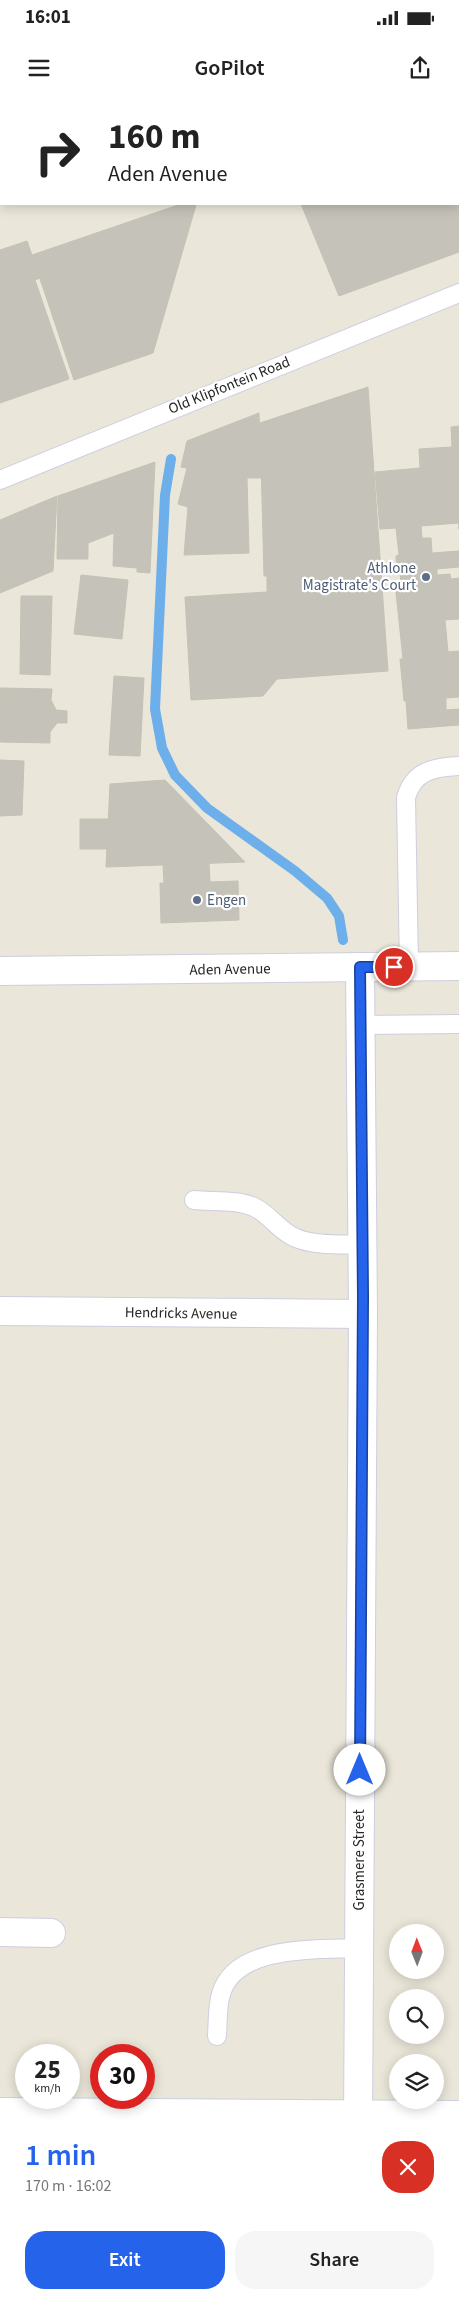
<!DOCTYPE html>
<meta charset="utf-8">
<style>
body{margin:0;font-family:"Source Sans 3",sans-serif;background:#f6f6f6;color:#222;height:100vh;display:flex;flex-direction:column;font-size:19px;white-space:nowrap}
*{box-sizing:border-box;margin:0}
p{font-size:16px;color:#767676}
.icon{flex:none;width:28px;height:28px;fill:none;stroke:currentColor;stroke-width:2;stroke-linecap:round;stroke-linejoin:round}
.map{position:relative;height:2024px;overflow:hidden}
.sheet{display:flex;flex-direction:column;background:#fff;flex:1}
.sheet>*{flex:none}
.hud{position:absolute;left:0px;top:0px;width:460px;height:105px;box-shadow:0 2px 12px #0003;background:#fff;color:#222;overflow:hidden}
.needle{width:32px;rotate:359deg}
.fabs{position:absolute;left:389px;top:1824px;display:grid;gap:10px}
.fabs a{display:grid;place-items:center;width:55px;height:55px;border-radius:50%;background:#fff;box-shadow:0 2px 12px #0003;font-size:25px}
.speed{position:absolute;left:15px;top:1944px;display:flex;gap:10px;font-size:25px;font-weight:700;text-align:center}
.speed>*{display:grid;place-content:center;width:65px;height:65px;border-radius:50%;background:#fff;box-shadow:0 2px 12px #0003;line-height:1}
.speed small{font-size:12px;font-weight:400}
.speed .limit{border:8px solid #d22;background:#fff;color:#111}
.pin{position:absolute;display:grid;place-items:center;width:42px;height:42px;color:#fff;margin:-21px;border:2px solid #fff;border-radius:50%;box-shadow:0 1px 5px #0007}
.me{position:absolute;width:55px;margin:-28px;rotate:0deg;stroke-linejoin:round;filter:drop-shadow(0 0 4px #0008)}
.turn{display:flex;align-items:center;gap:18px;height:105px;padding:0 25px;font-size:22px}
.turn .icon{width:65px;height:65px;stroke-width:2.5}
.turn b{display:block;font-size:35px;line-height:42px}
.round{display:grid;place-items:center;flex:none;width:52px;height:52px;border-radius:20px;background:#f6f6f6}
.head{display:flex;align-items:center;justify-content:space-between;height:85px;padding:0 25px}
h1{font-size:30px;font-weight:600;line-height:38px;color:#2563eb}
.cta{display:flex;gap:10px;margin-top:auto;padding:10px 25px}
.cta a{flex:1;height:58px;border-radius:20px;background:#2563eb;color:#fff;font-size:20px;font-weight:600;line-height:58px;text-align:center}
.cta a+a{background:#f6f6f6;color:#222}
.status{display:flex;justify-content:space-between;align-items:center;height:35px;padding:0 25px;background:#fff;direction:ltr}
.status svg{height:14px;fill:currentColor}
header{display:flex;justify-content:space-between;align-items:center;height:65px;padding:0 25px;background:#fff;font-size:22px;font-weight:600}
.map>svg:first-child{display:block}
.lines{fill:none;stroke-linecap:round;stroke-linejoin:round}
.stream{stroke:#6dafea;stroke-width:10}
.building{fill:#c5c2b9;stroke:#c5c2b3}
.lane-casing{stroke:#cecee0;stroke-width:20}
.street-casing{stroke:#cecee0;stroke-width:30}
.secondary-casing{stroke:#cecee0;stroke-width:30}
.lane{stroke:#fff;stroke-width:18}
.street{stroke:#fff;stroke-width:28}
.secondary{stroke:#fff;stroke-width:28}
.route-casing{stroke:#184099;stroke-width:12}
.route{stroke:#2563eb;stroke-width:9}
.service-dot{fill:#5c6f8a;stroke:#fff;stroke-width:2}
.labels{text-anchor:middle;stroke-width:4.5;stroke-linejoin:round;paint-order:stroke}
.street-label{font-size:15px;fill:#272727;stroke:#fff}
.service-label{font-size:15px;fill:#4e5e75;stroke:#fff;text-anchor:end}
</style>
<div class="status"><b>16:01</b><svg viewBox="0 0 49 12"><path d="M0 12V9h3v3zM5 12V6h3v6zM10 12V3h3v9zM15 12V0h3v12zM26 1h20v11H26zM47 4h2v5h-2z"/></svg></div>
<header><svg class="icon" aria-label="menu" viewBox="0 0 24 24"><path d="M4 6h16M4 12h16M4 18h16"/></svg>GoPilot<svg class="icon" aria-label="share" viewBox="0 0 24 24"><path d="M12 15V3M7 8l5-5 5 5M5 13v7h14v-7"/></svg></header>
<div class="map">
<svg width="459" height="2024" viewBox="0 0 459 2024">
<rect width="100%" height="100%" fill="#eae6d9"/>
<g class="lines">
<path class="stream" d="M171,359L165,395L155,609L162,648L175,675L207,708L295,771L327,798L339,816L343,840"/>
</g>
<g class="building">
<path d="M299,0H327L331,1H298Z"/>
<path d="M459,44V152L339,196L301,104H459Z"/>
<path d="M181,104L196,105L153,253L74,280L32,155Z"/>
<path d="M27,141L40,178L35,180L69,279L0,303V150Z"/>
<path d="M368,287L388,571L277,579L263,596L191,600L185,497L267,492V476H264L260,323Z"/>
<path d="M259,313L261,378H247L249,453L184,455L188,407L178,404L187,368L181,367L187,341Z"/>
<path d="M459,326V429V423L421,426L422,438H431L432,453L459,451V467L437,469V475L450,474L451,479L459,478V519L445,520L448,552L459,551V597L446,598V610L459,609V625L408,629L406,601H404L400,559H403L395,483H401L400,472H397L396,456L399,455L396,428L380,429L375,372L420,368L419,349L452,347L451,327Z"/>
<path d="M155,362L150,473L137,472V468L113,466L114,433L88,443V459H57L58,396Z"/>
<path d="M57,396L53,471L0,493V420Z"/>
<path d="M81,475L128,480L122,539L74,534Z"/>
<path d="M21,496H52L50,575L20,574Z"/>
<path d="M114,576L144,578L140,656L109,655Z"/>
<path d="M0,588L52,589L51,600L56,610L67,611V623H57L50,632V643L0,642Z"/>
<path d="M0,660L24,661L22,715L0,716Z"/>
<path d="M165,680L245,762L106,767L110,684Z"/>
<path d="M80,719H108L107,749H80Z"/>
<path d="M209,763L210,782L238,781L239,820L161,823L160,783H164L163,765Z"/>
</g>
<g class="lines">
<g class="lane-casing">
<g id="lane">
<path d="M0,380L459,193"/>
<path d="M409,867L406,698C413,671 434,667 459,666"/>
<path d="M360,925L459,924"/>
<path d="M194,1100C213,1102 239,1099 256,1108C271,1116 280,1132 296,1138C315,1146 342,1144 362,1145"/>
<path d="M217,1936C218,1922 217,1907 221,1894C235,1844 319,1850 359,1848"/>
</g>
</g>
<g class="street-casing">
<g id="street">
<path d="M0,871L459,866"/>
<path d="M0,1211L363,1214"/>
<path d="M0,1832L51,1833"/>
<path d="M0,2012L459,2015"/>
<path d="M358,2024L363,1214L360,867"/>
</g>
</g>
<g class="secondary-casing">
<path id="secondary" d="M443,0L447,1"/>
</g>
<use href="#lane" class="lane"/>
<use href="#street" class="street"/>
<use href="#secondary" class="secondary"/>
</g>
<g class="lines">
<g class="route-casing">
<path id="route" d="M360,1670L363,1197L360,867H394"/>
</g>
<use href="#route" class="route"/>
</g>
<g class="service-dot">
<circle cx="426" cy="477" r="5"/>
<circle cx="197" cy="800" r="5"/>
</g>
<g class="labels">
<g class="street-label">
<text transform="translate(229 285) rotate(-22)" y="5">Old Klipfontein Road</text>
<text transform="translate(230 869) rotate(-1)" y="5">Aden Avenue</text>
<text transform="translate(181 1213) rotate(1)" y="5">Hendricks Avenue</text>
<text transform="translate(359 1760) rotate(-90)" y="5">Grasmere Street</text>
</g>
<g class="service-label">
<text x="416" y="473">Athlone<tspan x="416" dy="17">Magistrate's Court</tspan></text>
<text x="207" y="805" text-anchor="start">Engen</text>
</g>
</g>
</svg>
<div class="fabs">
<a><svg class="needle" viewBox="-14 -14 28 28"><path d="M0-13l5 13h-10z" fill="#e53935"/><path d="M0 13l5-13h-10z" fill="#767676"/></svg></a>
<a><svg class="icon" aria-label="search" viewBox="0 0 24 24"><circle cx="10" cy="10" r="6"/><path d="M15 15l6 6"/></svg></a>
<a><svg class="icon" aria-label="layers" viewBox="0 0 24 24"><path d="M12 4l9 5-9 5-9-5zM3 14l9 5 9-5"/></svg></a>
</div>
<div class="speed"><div>25<small>km/h</small></div><div class="limit">30</div></div>
<div class="pin" style="left:394px;top:867px;background:#d93025"><svg class="icon" aria-label="arrive" viewBox="0 0 24 24"><path d="M6 21V4h12l-3 4 3 4H6"/></svg></div>
<svg class="me" style="left:360px;top:1670px" viewBox="-20 -20 40 40"><circle r="19" fill="#fff"/><path d="M0-13L10 11 0 6-10 11z" fill="#2563eb"/></svg>
<div class="hud">
<div class="turn"><svg class="icon" aria-label="right" viewBox="0 0 24 24"><path d="M7 20v-9h11M14 6l5 5-5 5"/></svg><div><b>160 m</b>Aden Avenue</div></div>
</div>
</div>
<section class="sheet">
<div class="head"><div><h1>1 min</h1><p>170 m · 16:02</p></div><a class="round" style="background:#d93025;color:#fff"><svg class="icon" aria-label="close" viewBox="0 0 24 24"><path d="M6 6l12 12M18 6L6 18"/></svg></a></div>
<div class="cta"><a>Exit</a><a>Share</a></div>
</section>
